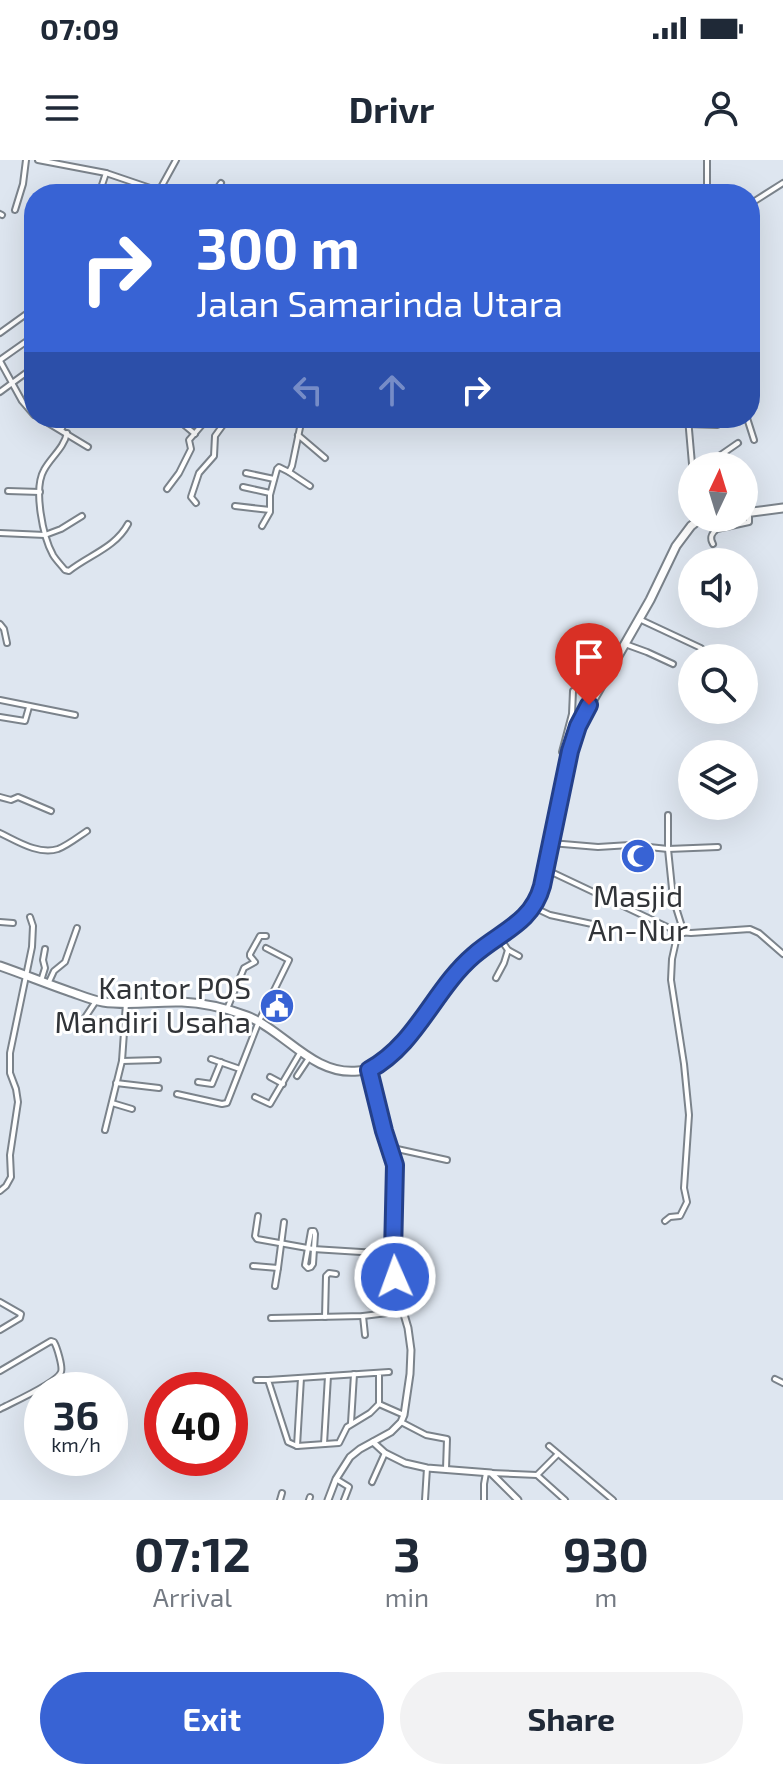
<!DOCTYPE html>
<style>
body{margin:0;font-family:"Exo 2",sans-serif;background:#f2f2f3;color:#1f2937;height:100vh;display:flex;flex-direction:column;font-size:30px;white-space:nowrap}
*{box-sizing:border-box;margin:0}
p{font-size:26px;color:#747a83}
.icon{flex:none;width:44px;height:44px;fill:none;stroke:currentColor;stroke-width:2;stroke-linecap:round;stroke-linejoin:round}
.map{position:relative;height:1340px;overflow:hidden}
.drawer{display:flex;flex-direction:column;background:#fff;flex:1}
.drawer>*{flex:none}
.banner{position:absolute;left:24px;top:24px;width:736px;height:244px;border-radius:32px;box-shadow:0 8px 32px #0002;background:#3863d4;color:#fff;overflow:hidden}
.needle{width:52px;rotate:4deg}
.fabs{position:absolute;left:678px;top:292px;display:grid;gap:16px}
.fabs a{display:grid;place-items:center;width:80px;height:80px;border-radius:50%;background:#fff;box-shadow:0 8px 32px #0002;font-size:40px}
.speed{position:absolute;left:24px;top:1212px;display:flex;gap:16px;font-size:40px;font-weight:700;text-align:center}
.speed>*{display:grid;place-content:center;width:104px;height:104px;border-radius:50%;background:#fff;box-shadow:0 8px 32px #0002;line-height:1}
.speed small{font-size:20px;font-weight:400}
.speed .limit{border:12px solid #d22;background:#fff;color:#111}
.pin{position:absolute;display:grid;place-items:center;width:68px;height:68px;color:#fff;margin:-82px -34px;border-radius:50% 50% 50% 0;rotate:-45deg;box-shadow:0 0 8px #0007}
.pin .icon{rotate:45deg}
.me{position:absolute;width:88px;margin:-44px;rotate:358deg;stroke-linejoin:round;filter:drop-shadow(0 0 6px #0008)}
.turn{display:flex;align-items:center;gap:28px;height:168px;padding:0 40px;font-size:36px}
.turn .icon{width:104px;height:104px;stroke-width:2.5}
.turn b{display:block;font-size:56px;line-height:68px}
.lanes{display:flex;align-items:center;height:76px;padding:0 40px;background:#0003;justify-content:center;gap:40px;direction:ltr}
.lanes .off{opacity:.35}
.eta{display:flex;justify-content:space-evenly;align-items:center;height:136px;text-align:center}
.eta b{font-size:48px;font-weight:700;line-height:56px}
.action{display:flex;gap:16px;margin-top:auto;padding:16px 40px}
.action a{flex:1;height:92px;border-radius:48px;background:#3863d4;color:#fff;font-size:32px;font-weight:700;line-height:92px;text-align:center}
.action a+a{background:#f2f2f3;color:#1f2937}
.status{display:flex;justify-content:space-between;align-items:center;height:56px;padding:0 40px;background:#fff;direction:ltr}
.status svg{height:22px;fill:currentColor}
header{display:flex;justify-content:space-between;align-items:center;height:104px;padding:0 40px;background:#fff;font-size:36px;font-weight:700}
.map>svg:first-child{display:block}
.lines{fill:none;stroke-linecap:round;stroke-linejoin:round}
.minor-casing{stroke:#7b838b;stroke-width:8}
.tertiary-casing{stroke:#7b838b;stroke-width:9}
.trunk-casing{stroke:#7b838b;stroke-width:11}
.minor{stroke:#fff;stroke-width:4}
.tertiary{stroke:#fff;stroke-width:5}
.trunk{stroke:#fff;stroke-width:7}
.route-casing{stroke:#24408a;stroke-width:20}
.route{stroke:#3863d4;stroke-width:14}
.labels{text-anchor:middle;stroke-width:6;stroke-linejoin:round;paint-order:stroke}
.poi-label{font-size:30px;fill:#313438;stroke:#fff}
</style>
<div class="status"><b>07:09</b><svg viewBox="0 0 49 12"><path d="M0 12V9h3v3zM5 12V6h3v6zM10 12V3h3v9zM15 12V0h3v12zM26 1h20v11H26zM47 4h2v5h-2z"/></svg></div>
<header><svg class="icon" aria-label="menu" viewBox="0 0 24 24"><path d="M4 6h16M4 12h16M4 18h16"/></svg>Drivr<svg class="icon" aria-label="person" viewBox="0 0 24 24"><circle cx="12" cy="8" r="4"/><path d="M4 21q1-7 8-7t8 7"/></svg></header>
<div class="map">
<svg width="783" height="1340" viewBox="0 0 783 1340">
<rect width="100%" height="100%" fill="#dee6f0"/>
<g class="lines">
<g class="minor-casing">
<g id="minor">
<path d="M38,0L106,13L159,31"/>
<path d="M159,31L176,0"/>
<path d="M99,34L106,13"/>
<path d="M213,34L221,23"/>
<path d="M707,34V0"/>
<path d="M750,44L783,23"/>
<path d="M15,50L23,24L26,0"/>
<path d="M0,54L2,55"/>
<path d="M0,173L29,152"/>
<path d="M0,200L34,176"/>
<path d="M0,201L22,241L34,255"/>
<path d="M750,202L752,204"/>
<path d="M0,232L34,207"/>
<path d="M40,258L88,287"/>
<path d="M138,258L140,262H176L183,264"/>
<path d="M187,258L183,264L195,274"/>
<path d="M625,258L628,260L631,258"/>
<path d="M688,258L692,304"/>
<path d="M747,258L754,280"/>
<path d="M688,264L717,265L735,258"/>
<path d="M61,270L67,258"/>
<path d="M67,273C64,288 51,297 44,310C33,329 43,377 53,395C56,400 61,405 65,410L69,411C89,395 115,388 128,364"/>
<path d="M298,275L325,298"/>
<path d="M692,305L712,301L738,283"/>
<path d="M289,312L310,326"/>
<path d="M246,313L274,319"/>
<path d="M243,327L270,333"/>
<path d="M167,329L179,313L191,289L189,280L208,258"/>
<path d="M8,331L40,332"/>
<path d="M196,343L191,337L199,313L214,296L215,276L223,265L226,258"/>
<path d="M235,346L270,350"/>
<path d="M262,366L270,352V335L277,309L279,307L289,312L292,306L302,258"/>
<path d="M0,373L45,375L61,369L82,356"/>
<path d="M713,384C709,377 712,373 717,369L749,362V353"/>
<path d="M639,459L701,488"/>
<path d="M0,464L4,469L7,483"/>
<path d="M625,484L647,492L673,504"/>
<path d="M0,540L75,555"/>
<path d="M0,557L25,561L29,547"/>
<path d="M567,599L562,592L572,554L573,531"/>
<path d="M0,637L11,640L18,637L51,651"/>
<path d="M668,655V689L673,738L684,773"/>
<path d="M0,673C17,681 38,695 58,689C68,685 78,677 87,671"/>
<path d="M551,683L598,687L630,685L668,689L718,687"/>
<path d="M545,709L678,772L691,773L750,769L759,773L783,794"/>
<path d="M533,747L550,755L592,764"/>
<path d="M0,762L13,763"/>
<path d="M499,777L508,790L519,796"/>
<path d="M496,818L504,803L508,790"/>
<path d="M41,821L45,808L43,800L45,789"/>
<path d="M48,824L54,811L65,802L77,768"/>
<path d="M227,849L244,808L255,802L250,796V794L260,776H266"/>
<path d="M80,865L96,841"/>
<path d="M211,899L240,909"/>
<path d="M122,901L158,900"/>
<path d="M297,916L309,898"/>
<path d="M270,917L283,924"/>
<path d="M198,922L212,924L221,902"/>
<path d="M116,923L159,928"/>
<path d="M177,934L222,944L227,943L259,861L289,800L266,788"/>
<path d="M255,937L270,944L300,893"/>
<path d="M112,943L132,949"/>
<path d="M105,970L122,901L126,843"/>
<path d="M388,987L447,1000"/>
<path d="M0,1031L6,1026L11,1017L10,995L18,942L16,929L10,913V893L32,787L33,766L30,757"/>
<path d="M258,1056L255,1076L257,1079L313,1089L393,1094"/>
<path d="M665,1061L670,1057L680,1056L687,1042L684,1028L689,955L684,904L671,820L672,799L678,772"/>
<path d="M311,1071H314L315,1074L313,1104L311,1107L308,1108L305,1105Z"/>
<path d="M253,1106L278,1108L284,1062"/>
<path d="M275,1126L278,1108"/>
<path d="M0,1142L21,1154L20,1158L0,1170"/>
<path d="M363,1156L365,1175"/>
<path d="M325,1157L326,1116L329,1113L336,1114"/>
<path d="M271,1158L363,1156L404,1151"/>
<path d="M0,1211L51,1181L54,1182C57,1187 63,1207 61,1212C57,1223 11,1243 0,1249"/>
<path d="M379,1213V1244L370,1253L347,1267L339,1283L297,1286L288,1282L268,1220L389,1212"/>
<path d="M775,1219L783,1223"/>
<path d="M256,1220H268"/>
<path d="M379,1244L404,1255"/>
<path d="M401,1262L426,1275L447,1279L446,1309"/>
<path d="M351,1263L354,1214"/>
<path d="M324,1284L328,1216"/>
<path d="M297,1286L301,1218"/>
<path d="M549,1286L613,1340"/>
<path d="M491,1313L537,1315L565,1340"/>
<path d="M537,1315L558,1294"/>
<path d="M336,1319L349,1327L344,1340"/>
<path d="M372,1322L385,1293"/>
<path d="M280,1340L282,1333"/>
<path d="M309,1340L310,1337"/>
<path d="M425,1340L427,1308"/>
<path d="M484,1340V1324L486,1313"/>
</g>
</g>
<g class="tertiary-casing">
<g id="tertiary">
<path d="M373,1282L385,1293L405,1303L427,1308L491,1313L518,1340"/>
<path d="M328,1340L336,1319L350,1297L360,1289L391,1272L401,1262L404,1255L410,1214L411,1190L408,1168L398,1134L393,1094L395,1005L384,971L369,910"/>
</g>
</g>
<g class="trunk-casing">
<g id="trunk">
<path d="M744,353L783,348"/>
<path d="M0,806C23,814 45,823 68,831C80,835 91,840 103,842C129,846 156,841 182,842C204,843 226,848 247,856C285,871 313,916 358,911C401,907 438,831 467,802C492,775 532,764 542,726L570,591L578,566L650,440L676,386L691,366L696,362L707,358"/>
</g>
</g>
<use href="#minor" class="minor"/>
<use href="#tertiary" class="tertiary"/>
<use href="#trunk" class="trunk"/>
</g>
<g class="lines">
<g class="route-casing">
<path id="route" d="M395,1117L393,1094L395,1005L384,971L369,910C417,884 434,829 474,795C500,772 532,763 542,726L570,591L578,566L589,545"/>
</g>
<use href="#route" class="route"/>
</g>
<defs>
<g id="mosque-disc" transform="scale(1.8)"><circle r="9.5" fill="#3863d4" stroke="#fff"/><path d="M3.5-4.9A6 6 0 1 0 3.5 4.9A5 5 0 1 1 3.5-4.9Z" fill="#fff"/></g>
<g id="civic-disc" transform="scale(1.8)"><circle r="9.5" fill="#3863d4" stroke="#fff"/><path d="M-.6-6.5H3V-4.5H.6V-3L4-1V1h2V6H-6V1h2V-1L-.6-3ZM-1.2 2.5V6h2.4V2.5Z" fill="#fff"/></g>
</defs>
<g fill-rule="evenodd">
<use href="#mosque-disc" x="638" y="696"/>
<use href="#civic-disc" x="277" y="846"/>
</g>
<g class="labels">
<g class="poi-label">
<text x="638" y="747">Masjid<tspan x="638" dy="34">An-Nur</tspan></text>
<text x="251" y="839" text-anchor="end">Kantor POS<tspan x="251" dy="34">Mandiri Usaha</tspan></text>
</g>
</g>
</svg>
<div class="fabs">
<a><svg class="needle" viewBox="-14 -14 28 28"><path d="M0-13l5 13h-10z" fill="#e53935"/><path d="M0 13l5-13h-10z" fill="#747a83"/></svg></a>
<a><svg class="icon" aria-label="sound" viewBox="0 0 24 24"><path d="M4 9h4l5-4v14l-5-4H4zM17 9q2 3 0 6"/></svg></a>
<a><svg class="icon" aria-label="search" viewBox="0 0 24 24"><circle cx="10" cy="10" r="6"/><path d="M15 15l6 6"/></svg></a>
<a><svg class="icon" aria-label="layers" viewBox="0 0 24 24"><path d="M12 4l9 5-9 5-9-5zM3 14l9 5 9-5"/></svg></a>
</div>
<div class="speed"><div>36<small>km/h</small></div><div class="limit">40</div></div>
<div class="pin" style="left:589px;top:545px;background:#d93025"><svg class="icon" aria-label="arrive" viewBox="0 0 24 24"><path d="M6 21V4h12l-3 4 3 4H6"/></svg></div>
<svg class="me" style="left:395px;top:1117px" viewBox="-20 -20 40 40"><circle r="17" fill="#3863d4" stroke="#fff" stroke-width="3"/><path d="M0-11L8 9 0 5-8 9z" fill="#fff"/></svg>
<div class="banner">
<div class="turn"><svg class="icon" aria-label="right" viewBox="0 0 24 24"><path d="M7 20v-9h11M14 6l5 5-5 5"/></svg><div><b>300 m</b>Jalan Samarinda Utara</div></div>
<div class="lanes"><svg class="icon off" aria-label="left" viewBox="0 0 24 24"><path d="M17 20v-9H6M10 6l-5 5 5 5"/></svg><svg class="icon off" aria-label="ahead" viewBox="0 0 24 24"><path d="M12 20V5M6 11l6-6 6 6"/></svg><svg class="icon" aria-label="right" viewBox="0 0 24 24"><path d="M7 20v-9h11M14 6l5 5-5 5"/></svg></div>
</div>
</div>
<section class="drawer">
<div class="eta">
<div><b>07:12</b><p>Arrival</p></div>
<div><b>3</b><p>min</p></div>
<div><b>930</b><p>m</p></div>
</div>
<div class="action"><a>Exit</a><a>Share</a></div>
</section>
